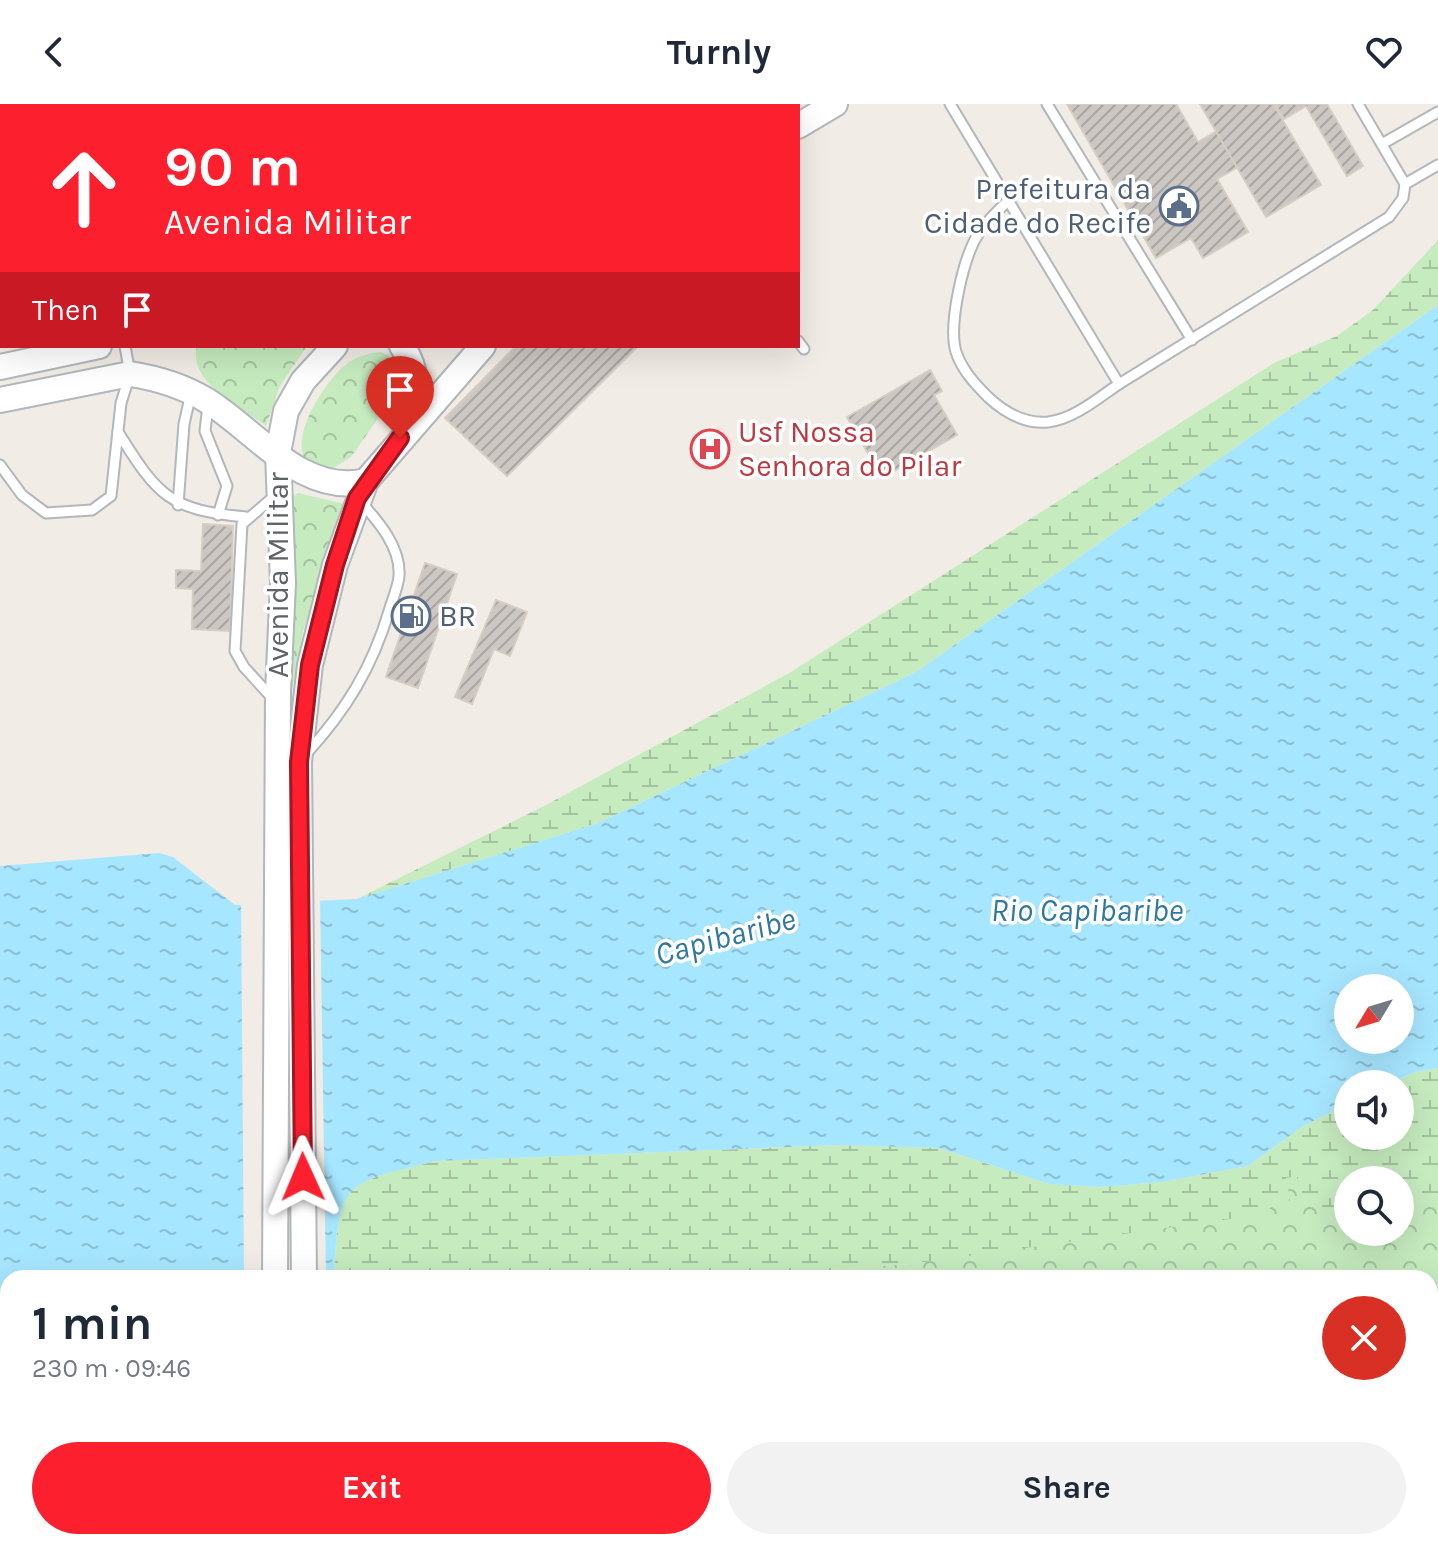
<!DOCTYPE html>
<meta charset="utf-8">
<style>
body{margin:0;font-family:Karla,sans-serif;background:#f2f2f3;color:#1f2937;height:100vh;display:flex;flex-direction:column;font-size:30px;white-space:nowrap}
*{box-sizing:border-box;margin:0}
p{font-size:26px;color:#747a83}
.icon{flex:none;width:44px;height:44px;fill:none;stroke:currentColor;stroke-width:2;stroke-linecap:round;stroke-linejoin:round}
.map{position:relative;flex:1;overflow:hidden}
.sheet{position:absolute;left:0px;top:1166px;width:1438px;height:280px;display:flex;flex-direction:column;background:#fff;border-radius:24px 24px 0 0;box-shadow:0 8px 32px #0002}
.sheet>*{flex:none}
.hud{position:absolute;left:0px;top:0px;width:800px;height:244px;box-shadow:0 8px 32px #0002;background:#fc202f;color:#fff;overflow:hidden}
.needle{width:52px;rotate:232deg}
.tools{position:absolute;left:1334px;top:870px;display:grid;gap:16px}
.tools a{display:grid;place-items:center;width:80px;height:80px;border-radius:50%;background:#fff;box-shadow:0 8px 32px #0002;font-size:40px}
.pin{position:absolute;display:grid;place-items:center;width:68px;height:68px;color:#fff;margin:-82px -34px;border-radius:50% 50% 50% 0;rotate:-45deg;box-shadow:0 0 8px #0007}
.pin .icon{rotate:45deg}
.me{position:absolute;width:88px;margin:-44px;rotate:359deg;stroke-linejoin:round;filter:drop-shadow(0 0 6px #0008)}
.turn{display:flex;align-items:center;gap:28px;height:168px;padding:0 32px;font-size:36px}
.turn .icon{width:104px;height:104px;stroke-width:2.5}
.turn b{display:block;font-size:56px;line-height:68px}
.then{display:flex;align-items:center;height:76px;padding:0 32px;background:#0003;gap:16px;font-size:30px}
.round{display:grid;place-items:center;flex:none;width:84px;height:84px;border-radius:42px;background:#f2f2f3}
.overview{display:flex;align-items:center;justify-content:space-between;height:136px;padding:0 32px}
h1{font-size:48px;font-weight:700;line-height:60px}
.button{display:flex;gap:16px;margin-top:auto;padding:16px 32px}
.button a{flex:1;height:92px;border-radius:48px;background:#fc202f;color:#fff;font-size:32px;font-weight:700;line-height:92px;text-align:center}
.button a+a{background:#f2f2f3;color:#1f2937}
header{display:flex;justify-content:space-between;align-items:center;height:104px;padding:0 32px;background:#fff;font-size:36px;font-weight:700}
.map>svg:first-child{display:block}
.medical{fill:#fee1e2}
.wetland{fill:url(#wetland-marsh)}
.park{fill:url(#park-crowns)}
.water{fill:url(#water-ripples);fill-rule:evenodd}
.pier{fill:#f1ece5}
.building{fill:url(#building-hatch);stroke:#d6cdc3;stroke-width:2}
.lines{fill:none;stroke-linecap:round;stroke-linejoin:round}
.lane-casing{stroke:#b3b7bb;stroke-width:13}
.street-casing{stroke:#b3b7bb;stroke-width:22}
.secondary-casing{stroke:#b1b7bb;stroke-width:28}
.lane{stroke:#fff;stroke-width:9}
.street{stroke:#fff;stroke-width:18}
.secondary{stroke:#fff;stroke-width:24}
.route-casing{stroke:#a4151f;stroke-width:20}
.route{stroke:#fc202f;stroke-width:14}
.labels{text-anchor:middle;stroke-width:7;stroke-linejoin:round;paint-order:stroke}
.service-label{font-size:30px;fill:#4e5e75;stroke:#fff;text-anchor:end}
.health-label{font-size:30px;fill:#be3a42;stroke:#fff;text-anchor:start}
.street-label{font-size:30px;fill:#5d6367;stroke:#fff}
.water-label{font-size:32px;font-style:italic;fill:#3078a1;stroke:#fff}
</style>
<header><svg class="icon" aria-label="back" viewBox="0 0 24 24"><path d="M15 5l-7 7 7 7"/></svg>Turnly<svg class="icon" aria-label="heart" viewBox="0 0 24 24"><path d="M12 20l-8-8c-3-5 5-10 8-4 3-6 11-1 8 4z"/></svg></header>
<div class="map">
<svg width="1438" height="1446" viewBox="0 0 1438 1446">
<defs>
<pattern id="wetland-marsh" width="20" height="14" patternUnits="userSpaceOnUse" patternTransform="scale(2)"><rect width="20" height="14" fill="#c6ebbf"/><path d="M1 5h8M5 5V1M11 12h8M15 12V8" fill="none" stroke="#a4c29f"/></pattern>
<pattern id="park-crowns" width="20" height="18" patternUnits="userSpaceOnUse" patternTransform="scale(2)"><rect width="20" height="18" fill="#c6ebbf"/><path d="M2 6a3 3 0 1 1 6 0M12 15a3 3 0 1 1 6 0" fill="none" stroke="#a4c29f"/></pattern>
<pattern id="water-ripples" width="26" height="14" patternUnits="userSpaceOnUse" patternTransform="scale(2)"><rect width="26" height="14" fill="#a7e6ff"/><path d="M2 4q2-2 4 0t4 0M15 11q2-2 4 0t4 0" fill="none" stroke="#8bbed2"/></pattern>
<pattern id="building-hatch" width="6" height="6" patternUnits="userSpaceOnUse" patternTransform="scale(2)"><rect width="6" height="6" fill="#ccc7c2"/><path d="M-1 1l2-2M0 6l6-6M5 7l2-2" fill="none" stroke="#a9a5a1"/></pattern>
</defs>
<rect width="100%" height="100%" fill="#f1ece5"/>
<path class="medical" d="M720,321L735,339L700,367L687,351Z"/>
<g class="wetland">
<path d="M1438,136V201L916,568L598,719L357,795L548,700L791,568L1274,259L1337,232L1374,205Z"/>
<path d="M1438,964V1095L1400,1099V1076H1348V1105L911,1160L727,1174H334C339,1076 343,1080 436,1057L840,1041L939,1044L1049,1080L1100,1083L1162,1078L1248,1062L1302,1023L1348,999V1032H1400V980H1388L1415,968Z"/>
<path d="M8,1216V1426L0,1438V1217Z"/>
</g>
<g class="park">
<path d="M197,242H307L280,282L266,322C241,303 187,278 197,242Z"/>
<path d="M381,248C397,254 402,270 398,286L351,353L332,365L306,357C289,332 325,278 345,261C355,253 368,249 381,248Z"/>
<path d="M298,389L345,400L303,527L293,582L289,584L293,393Z"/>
<path d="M1297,1072L1298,1096L1324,1105L1348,1103V1128H1400V1098L1438,1095V1216L1430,1217V1174H727L911,1160L1265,1110L1276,1097H1290L1286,1074Z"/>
</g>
<path class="water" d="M1438,201V964L1415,968L1388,980H1348V999L1302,1023L1248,1062L1162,1078L1100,1083L1049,1080L939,1044L840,1041L436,1057C343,1080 339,1076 334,1174H8V1230H0V762L159,749L173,753L235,801L357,795L598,719L916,568ZM1348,884H1400V936H1348Z"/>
<path class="pier" d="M320,792L326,1174H244L241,796Z"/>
<g class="building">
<path d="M0,0H49L50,2H2V34Z"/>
<path d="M1067,0H1176L1198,38L1217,27L1238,63L1217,75L1248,128L1203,154L1191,134L1156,154Z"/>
<path d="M1200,0H1273L1321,81L1266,113Z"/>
<path d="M1275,0H1327L1363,62L1347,72L1306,2L1284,15Z"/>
<path d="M516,242H638L507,372L445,314Z"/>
<path d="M930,266L942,287L934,291L957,331L882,374L847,313Z"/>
<path d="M203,420L233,422L230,527L192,525L193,485L176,484V466L201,467Z"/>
<path d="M425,459L457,470L418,584L386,573Z"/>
<path d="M496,496L527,508L510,552L494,545L472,600L455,593Z"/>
<rect x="475" y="1438" width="131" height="8"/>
<path d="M674,1438H773L774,1446H634V1442Z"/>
<path d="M773,1438H822L823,1446H774Z"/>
<path d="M822,1438H891L892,1446H823Z"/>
<path d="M966,1438H1014L1011,1446H966Z"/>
</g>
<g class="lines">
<g class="lane-casing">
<g id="lane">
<path d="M950,0L1119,280L1389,113L1403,94L1405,80L1358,0"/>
<path d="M1047,0L1192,236"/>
<path d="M1382,40L1438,8"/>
<path d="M1405,80L1438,61"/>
<path d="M1008,97C997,107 987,117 979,129C963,153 948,221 956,248C962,266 975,280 988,293C1004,308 1025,320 1048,318C1074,315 1098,294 1119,280"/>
<path d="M798,237L804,245"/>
<path d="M208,301L205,327L227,382L218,411"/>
<path d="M118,328C158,392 169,406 246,413"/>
<path d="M0,361L22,391L46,409L92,406L111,392L121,299L130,270L125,242"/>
<path d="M178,401L184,320L191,289"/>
<path d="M274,596L244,563L235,547L242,420L277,390"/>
<path d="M307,649C346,606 372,564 389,507C392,497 398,483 399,472C401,443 378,417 360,397"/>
</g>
</g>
<g class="street-casing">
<path id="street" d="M919,1438L920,1446"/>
</g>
<g class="secondary-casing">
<g id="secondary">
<path d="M696,2L697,0"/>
<path d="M798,22L835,0"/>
<path d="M402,242C420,268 417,292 406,320"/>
<path d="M0,263L99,242"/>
<path d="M0,296L130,270C156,274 183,282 206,296C255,326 303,393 366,377"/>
<path d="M275,1174L278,588L283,479L278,349L286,307L303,277L335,242"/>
<path d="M304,1174L299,658L310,561L335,461L366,377L483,242"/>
<path d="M1430,1233L1438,1232"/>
<path d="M1430,1262L1438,1261"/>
<path d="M306,1438V1446"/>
<path d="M10,1446L16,1438"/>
<path d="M42,1446L49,1438"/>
<path d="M275,1446V1438"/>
</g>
</g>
<use href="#lane" class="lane"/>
<use href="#street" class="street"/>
<use href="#secondary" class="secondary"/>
</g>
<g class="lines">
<g class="route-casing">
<path id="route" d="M303,1073L299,658L310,561L335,461L357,394L400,334"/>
</g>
<use href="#route" class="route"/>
</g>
<defs>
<g id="civic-ring" transform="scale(2)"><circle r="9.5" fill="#fff" stroke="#5c6f8a" stroke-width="1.5"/><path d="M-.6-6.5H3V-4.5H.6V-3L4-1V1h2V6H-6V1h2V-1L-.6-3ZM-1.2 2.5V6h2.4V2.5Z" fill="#5c6f8a"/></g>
<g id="hospital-ring" transform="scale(2)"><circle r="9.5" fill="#fff" stroke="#e0444e" stroke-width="1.5"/><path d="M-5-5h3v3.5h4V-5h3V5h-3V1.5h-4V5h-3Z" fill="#e0444e"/></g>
<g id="fuel-ring" transform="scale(2)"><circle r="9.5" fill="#fff" stroke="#5c6f8a" stroke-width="1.5"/><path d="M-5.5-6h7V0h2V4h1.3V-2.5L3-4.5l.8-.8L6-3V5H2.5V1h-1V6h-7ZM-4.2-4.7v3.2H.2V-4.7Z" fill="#5c6f8a"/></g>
</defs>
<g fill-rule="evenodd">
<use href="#civic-ring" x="1179" y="102"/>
<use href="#hospital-ring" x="710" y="345"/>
<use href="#fuel-ring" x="411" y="512"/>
</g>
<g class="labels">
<g class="service-label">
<text x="1151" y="95">Prefeitura da<tspan x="1151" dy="34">Cidade do Recife</tspan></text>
<text x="439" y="522" text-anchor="start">BR</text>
</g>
<g class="health-label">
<text x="738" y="338">Usf Nossa<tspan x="738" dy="34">Senhora do Pilar</tspan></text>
</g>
<g class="street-label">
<text transform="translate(278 471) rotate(-90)" y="10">Avenida Militar</text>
</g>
<g class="water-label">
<text x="1087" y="817">Rio Capibaribe</text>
<text transform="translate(725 832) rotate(-15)" y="11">Capibaribe</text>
</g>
</g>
</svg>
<div class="tools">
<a><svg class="needle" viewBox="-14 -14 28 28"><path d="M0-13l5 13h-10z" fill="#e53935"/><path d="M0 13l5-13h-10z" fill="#747a83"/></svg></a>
<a><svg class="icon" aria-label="sound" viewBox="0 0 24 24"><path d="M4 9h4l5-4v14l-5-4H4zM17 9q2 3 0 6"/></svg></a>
<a><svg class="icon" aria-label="search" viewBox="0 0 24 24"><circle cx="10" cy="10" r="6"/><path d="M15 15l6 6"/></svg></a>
</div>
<div class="pin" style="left:400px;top:334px;background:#d93025"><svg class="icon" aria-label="arrive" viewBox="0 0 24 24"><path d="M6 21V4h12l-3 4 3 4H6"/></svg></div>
<svg class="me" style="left:303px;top:1073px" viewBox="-20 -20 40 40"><path d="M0-17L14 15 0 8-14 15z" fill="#fc202f" stroke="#fff" stroke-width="4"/></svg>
<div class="hud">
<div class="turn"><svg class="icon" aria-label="ahead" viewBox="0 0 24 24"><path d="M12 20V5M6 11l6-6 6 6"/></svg><div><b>90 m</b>Avenida Militar</div></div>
<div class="then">Then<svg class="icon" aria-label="arrive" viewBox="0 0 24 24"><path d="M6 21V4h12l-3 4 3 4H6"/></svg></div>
</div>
<section class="sheet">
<div class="overview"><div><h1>1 min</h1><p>230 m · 09:46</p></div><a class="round" style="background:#d93025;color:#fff"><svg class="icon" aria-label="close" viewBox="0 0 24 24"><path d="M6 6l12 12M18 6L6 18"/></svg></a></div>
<div class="button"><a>Exit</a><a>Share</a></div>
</section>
</div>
